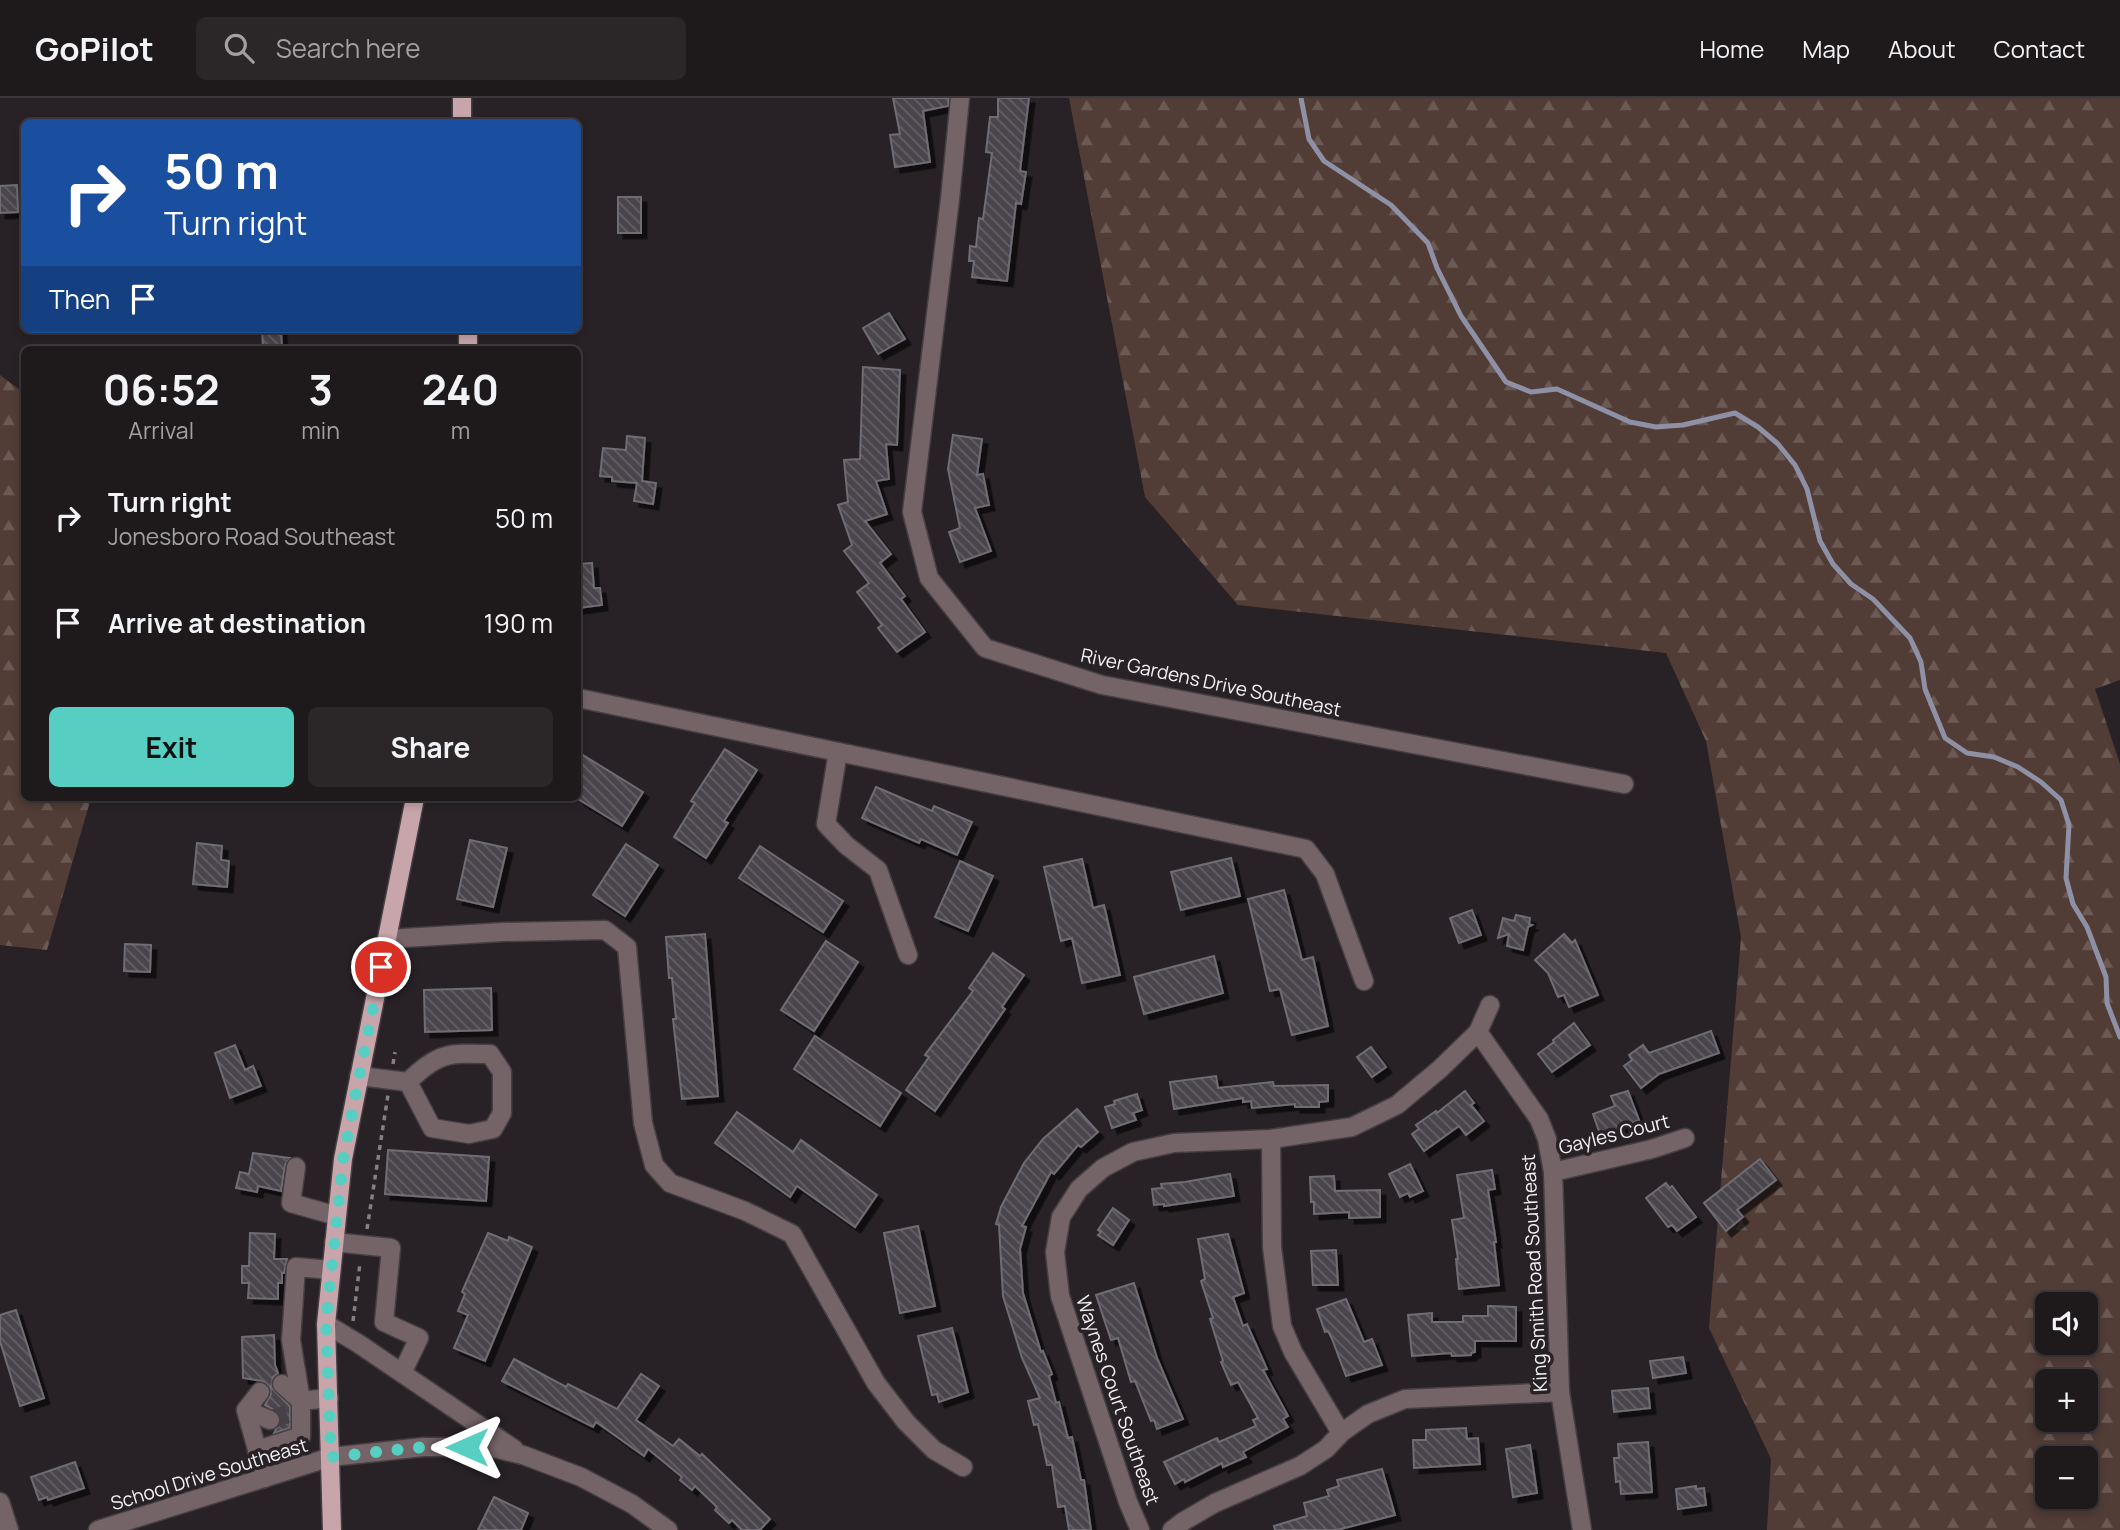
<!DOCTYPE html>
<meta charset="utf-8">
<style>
body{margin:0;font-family:Manrope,sans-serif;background:#2b2729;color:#f1f3f6;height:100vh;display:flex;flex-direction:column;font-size:26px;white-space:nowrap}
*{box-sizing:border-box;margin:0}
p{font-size:23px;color:#a1a1a3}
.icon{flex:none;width:38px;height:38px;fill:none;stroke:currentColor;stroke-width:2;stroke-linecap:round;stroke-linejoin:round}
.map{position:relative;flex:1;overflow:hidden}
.drawer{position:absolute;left:21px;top:248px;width:560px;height:455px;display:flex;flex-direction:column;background:#1e1a1c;border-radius:10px;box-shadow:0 4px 10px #0003,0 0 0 2px #3c383b}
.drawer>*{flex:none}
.guide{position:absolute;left:21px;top:21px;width:560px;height:214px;border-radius:10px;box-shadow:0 4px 10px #0003,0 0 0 2px #3c383b;background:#1a4fa0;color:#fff;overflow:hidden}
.controls{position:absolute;left:2035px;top:1194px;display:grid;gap:14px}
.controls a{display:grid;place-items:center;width:63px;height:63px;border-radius:10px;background:#1e1a1c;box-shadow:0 4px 10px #0003,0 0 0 2px #3c383b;font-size:35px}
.pin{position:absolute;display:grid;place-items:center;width:60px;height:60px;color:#fff;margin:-30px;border:4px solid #fff;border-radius:50%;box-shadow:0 2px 7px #0007}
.me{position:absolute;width:77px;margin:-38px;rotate:270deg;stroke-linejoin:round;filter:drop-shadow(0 0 5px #0008)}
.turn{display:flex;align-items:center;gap:24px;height:147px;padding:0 28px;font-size:32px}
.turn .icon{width:91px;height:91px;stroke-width:2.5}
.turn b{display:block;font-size:49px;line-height:60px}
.then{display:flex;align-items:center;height:66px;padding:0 28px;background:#0003;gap:14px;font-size:26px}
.eta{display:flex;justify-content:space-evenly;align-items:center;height:119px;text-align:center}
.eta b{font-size:42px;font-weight:700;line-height:49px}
.action{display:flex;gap:14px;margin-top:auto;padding:14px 28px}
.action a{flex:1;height:80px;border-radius:10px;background:#57cec2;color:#111;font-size:28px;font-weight:700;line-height:80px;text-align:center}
.action a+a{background:#2b2729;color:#f1f3f6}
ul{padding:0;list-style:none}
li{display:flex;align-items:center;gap:21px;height:105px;padding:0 28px}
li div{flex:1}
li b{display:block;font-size:26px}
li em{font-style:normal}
header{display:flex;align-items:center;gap:42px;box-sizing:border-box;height:98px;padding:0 35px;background:#1e1a1c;border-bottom:2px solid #3c383b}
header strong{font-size:33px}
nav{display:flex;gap:38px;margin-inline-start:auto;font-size:24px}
.search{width:490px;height:63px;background:#2b2729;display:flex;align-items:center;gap:18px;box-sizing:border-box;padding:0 24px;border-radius:10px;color:#a1a1a3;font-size:26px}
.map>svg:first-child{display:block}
.forest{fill:url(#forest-firs);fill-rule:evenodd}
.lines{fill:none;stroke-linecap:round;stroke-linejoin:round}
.stream{stroke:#8e90a6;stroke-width:5}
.building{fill:url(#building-back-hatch);stroke:#6f6c73;stroke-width:2;filter:url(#shadow)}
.minor-tunnel{stroke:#474145;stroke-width:18;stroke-dasharray:18 9;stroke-linecap:butt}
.minor-casing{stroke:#453f43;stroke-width:21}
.major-casing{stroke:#453f43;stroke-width:21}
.path{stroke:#847f82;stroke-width:3.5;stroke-dasharray:5 5;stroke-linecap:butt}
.minor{stroke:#756467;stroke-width:18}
.major{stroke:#c7a5aa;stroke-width:18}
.route{stroke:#57cec2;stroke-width:12;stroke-dasharray:0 21.6}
.labels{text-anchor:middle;stroke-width:7;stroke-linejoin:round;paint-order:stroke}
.street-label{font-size:19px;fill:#f5f1f4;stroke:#282226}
</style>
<header>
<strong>GoPilot</strong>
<div class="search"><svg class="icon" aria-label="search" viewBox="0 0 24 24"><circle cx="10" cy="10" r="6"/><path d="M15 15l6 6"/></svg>Search here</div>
<nav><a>Home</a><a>Map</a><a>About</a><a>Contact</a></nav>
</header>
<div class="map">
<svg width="2120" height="1432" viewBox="0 0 2120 1432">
<defs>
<pattern id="forest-firs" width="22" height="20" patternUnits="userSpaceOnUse" patternTransform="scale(1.75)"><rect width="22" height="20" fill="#513c36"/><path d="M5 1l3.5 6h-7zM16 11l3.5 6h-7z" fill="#6b5954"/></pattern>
<pattern id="building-back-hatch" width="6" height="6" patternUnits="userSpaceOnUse" patternTransform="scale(1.75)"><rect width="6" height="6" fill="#49454c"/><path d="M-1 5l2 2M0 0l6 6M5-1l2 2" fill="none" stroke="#646066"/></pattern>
<filter id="shadow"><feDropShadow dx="5.5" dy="5.5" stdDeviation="0" flood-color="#0009"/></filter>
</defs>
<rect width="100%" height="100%" fill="#282226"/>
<g class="forest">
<path d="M1069,0H2120V582L2095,591L2120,666V1432H1767L1771,1361L1709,1230L1741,839L1706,643L1666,555L1238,507L1145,399ZM2048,1206H2086V1244H2048ZM2048,1283H2086V1321H2048ZM2048,1360H2086V1398H2048Z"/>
<path d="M0,277L24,295V700H91L47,852L0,847Z"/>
</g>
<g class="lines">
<path class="stream" d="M1301,0L1309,41L1324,63L1391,107L1428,145L1437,170L1461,218L1506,284L1531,294L1557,291L1630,324L1656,329L1683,327L1735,315L1758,329L1778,346L1795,367L1807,391L1820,443L1833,466L1851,486L1873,501L1910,540L1921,564L1925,591L1945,640L1967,655L1994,659L2018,669L2041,684L2061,702L2069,727L2066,780L2073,806L2087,829L2106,879L2107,905L2120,939"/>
</g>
<g class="building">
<path d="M893,0H949L948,8L923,13L930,64L895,69L890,37L900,36Z"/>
<path d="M998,0H1029L1020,73L1026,74L1021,106L1016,105L1007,183L972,179L974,163H969L970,148L976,149L979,120L983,121L992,55L986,54L990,19H998Z"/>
<path d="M17,87L18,114L0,115V88Z"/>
<rect x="618" y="99" width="23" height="36"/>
<path d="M889,215L905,241L878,256L863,230Z"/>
<path d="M262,231H281L282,250H263Z"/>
<path d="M863,269L900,272L897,347L886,346L889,381L876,383L887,416L865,423L891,456L880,465L905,498L901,501L925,534L897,554L878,530L882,527L857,494L869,485L844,453L852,447L838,407L848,404L844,362L860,361Z"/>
<path d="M953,337L982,341L977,377L983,376L989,407L975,410L991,453L960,464L949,434L960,430L948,371Z"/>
<path d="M627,338L645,340L642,383L656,385L653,406L634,403L637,385L612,383V379L600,378L603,350L626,352Z"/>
<path d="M592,465L594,490H600L602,507L578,510V466Z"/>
<path d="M725,651L757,672L724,723L728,725L706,760L674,739L695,705L691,703Z"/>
<path d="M578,654L643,694L622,728L578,701Z"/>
<path d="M876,689L932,713L934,708L972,724L957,757L921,741L919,745L862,720Z"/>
<path d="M470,742L507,750L493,809L457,801Z"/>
<path d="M197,745L222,748L221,762L229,763L227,789L193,786Z"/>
<path d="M626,746L658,767L625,818L593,797Z"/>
<path d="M760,748L843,803L823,834L739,780Z"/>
<path d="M1231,760L1240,798L1181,812L1171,774Z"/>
<path d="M1082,761L1093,810L1104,807L1120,877L1082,885L1072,840L1061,843L1044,769Z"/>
<path d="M960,763L993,778L968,833L935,819Z"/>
<path d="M1284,792L1302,862L1313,859L1328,928L1292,937L1280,891L1270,893L1248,801Z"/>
<path d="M1472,812L1481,837L1459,845L1450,820Z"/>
<path d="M1516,817L1530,820L1529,826L1532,827L1528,829L1523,852L1507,848L1509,836L1498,840L1503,820L1514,823Z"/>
<path d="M705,836L718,998L682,1001L673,921H676L672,880H669L666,839Z"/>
<path d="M1564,836L1572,845L1575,842L1598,897L1569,909L1564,897L1558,899L1548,875L1535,862Z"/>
<path d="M826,843L858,864L814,933L781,912Z"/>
<path d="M125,846L151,847L150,874L124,873Z"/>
<path d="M993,855L1024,877L1002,909L1005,911L935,1013L906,992L929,959L925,957L973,893L969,890Z"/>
<path d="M1214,858L1223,895L1144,916L1134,879Z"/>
<path d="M491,890L492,932L425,934L424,892Z"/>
<path d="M1574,925L1590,947L1552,974L1538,956L1554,944L1553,942Z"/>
<path d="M1711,933L1719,955L1659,976L1641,990L1624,968L1632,962L1629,957L1643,947L1649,955Z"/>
<path d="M815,938L901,995L880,1028L794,971Z"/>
<path d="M235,947L245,972L253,968L261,988L230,1000L215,955Z"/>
<path d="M1371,949L1386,969L1372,979L1357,959Z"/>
<path d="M1216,978L1218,990L1273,984L1274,988L1328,987V1003L1319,1004V1009H1295V1006L1252,1010L1251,1003L1243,1004V1000L1174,1011L1170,984Z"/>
<path d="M1465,993L1474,1005L1471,1007L1484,1023L1466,1037L1459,1028L1424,1053L1412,1036L1419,1031L1416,1027L1436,1013L1437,1015Z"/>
<path d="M1628,993L1639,1022L1601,1039L1593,1016L1615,1008L1611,998Z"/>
<path d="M1137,996L1142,1012L1133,1015L1136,1022L1112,1030L1105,1009L1115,1006L1114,1003Z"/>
<path d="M1077,1011L1098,1034L1081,1049L1078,1047L1054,1076L1051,1074L1022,1128L1026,1129L1020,1151L1023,1195L1041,1254L1043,1253L1052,1276L1049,1278L1056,1305L1059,1304L1068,1340L1072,1339L1081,1382H1084L1091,1432H1069L1065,1408L1058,1409L1052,1367H1047L1038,1326L1034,1327L1028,1303L1040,1300L1022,1260L1003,1198L999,1127L996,1126L1001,1109L1024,1065L1043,1041Z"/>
<path d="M737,1014L793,1054L801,1042L877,1097L855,1129L797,1088L790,1099L715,1045Z"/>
<path d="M388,1052L489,1059L486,1103L385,1096Z"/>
<path d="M253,1055L290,1060L285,1067L281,1093L258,1088L257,1094L236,1090L240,1074L249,1076Z"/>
<path d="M1760,1061L1776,1082L1737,1112L1743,1119L1726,1133L1704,1105Z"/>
<path d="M1410,1066L1423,1093L1410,1099L1408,1095L1400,1099L1389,1076Z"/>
<path d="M1492,1072L1495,1091L1488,1092L1496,1144H1494L1499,1187L1459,1191L1456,1161H1458L1452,1122L1464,1120L1457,1077Z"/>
<path d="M1230,1076L1234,1098L1164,1108V1106L1154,1107L1152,1091L1162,1090L1161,1086L1185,1084Z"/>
<path d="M1334,1078L1335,1093L1380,1092V1119L1349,1120V1114L1314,1116V1104H1311L1310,1079Z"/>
<path d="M1666,1085L1670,1090L1672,1088L1696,1119L1677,1133L1672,1127L1668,1129L1646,1100Z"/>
<path d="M1113,1110L1129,1122L1113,1147L1098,1137L1101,1134L1098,1132Z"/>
<path d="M918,1128L935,1208L900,1215L884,1135Z"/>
<path d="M250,1135L275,1136L274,1161H287L284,1175H282V1185H278V1201L248,1200L249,1185H242V1168H249Z"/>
<path d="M488,1135L508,1143L509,1139L532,1149L485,1263L454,1250L468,1217L458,1213L465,1196L462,1194Z"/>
<path d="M1228,1136L1244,1195L1233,1199L1243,1228L1247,1226L1267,1271L1263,1272L1288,1318L1283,1321L1288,1329L1243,1354L1246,1359L1223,1369L1222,1365L1185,1384L1184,1381L1175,1386L1164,1364L1217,1340L1219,1344L1256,1328L1253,1322L1258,1320L1238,1284L1231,1287L1221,1264L1223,1263L1210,1221L1213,1220L1201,1183L1205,1181L1198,1141Z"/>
<path d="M1336,1152L1338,1187H1313L1311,1153Z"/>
<path d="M1134,1185L1157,1260L1183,1321L1157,1331L1154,1322L1151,1323L1135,1283L1131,1284L1118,1240L1111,1242L1096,1197Z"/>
<path d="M1346,1201L1364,1244L1372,1241L1382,1267L1346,1278L1332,1241L1328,1233L1325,1234L1317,1211Z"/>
<path d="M1488,1208L1516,1209V1243H1475V1254L1471,1255V1257L1452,1258L1451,1255L1412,1258L1408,1217L1432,1215V1224H1463V1218H1488Z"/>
<path d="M16,1212L44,1300L20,1308L0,1243V1217Z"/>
<path d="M952,1230L968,1294L939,1304L937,1296L932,1297L918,1238Z"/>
<path d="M274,1237L275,1267L278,1275L273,1279L271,1289L290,1308V1330L274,1335L281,1321L279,1315L265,1307L271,1296L270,1289L262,1283L243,1280L242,1239Z"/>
<path d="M1683,1259L1686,1275L1653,1280L1650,1263Z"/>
<path d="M514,1261L566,1289L568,1286L617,1311L641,1276L659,1288L636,1322L673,1348L679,1341L700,1358L702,1356L770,1421L760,1432H742L732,1422L729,1425L715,1412L717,1409L695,1388L692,1392L680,1382L682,1379L648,1351L644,1358L596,1324L593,1329L502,1283Z"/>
<path d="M1648,1290L1650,1310L1614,1314L1612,1293Z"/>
<path d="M1466,1330L1467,1341L1478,1340L1480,1366L1414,1370L1413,1342H1426V1332Z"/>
<path d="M1648,1344L1652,1394L1621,1396L1620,1383L1616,1384L1614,1360H1619L1618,1346Z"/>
<path d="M1530,1347L1537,1395L1513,1399L1506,1351Z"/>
<path d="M75,1364L84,1390L48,1402L47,1399L39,1402L31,1379Z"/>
<path d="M1382,1371L1395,1417L1337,1432H1275L1274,1428L1307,1418L1304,1405L1329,1398L1327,1392L1339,1388L1337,1382Z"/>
<path d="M1696,1388V1391L1704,1390L1706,1407L1678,1411L1676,1391Z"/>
<path d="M494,1399L528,1415L521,1432H478Z"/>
</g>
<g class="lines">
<path class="minor-tunnel" d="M270,1322L293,1314"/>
<g class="minor-casing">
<g id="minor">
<path d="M960,0L950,101L912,414L929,480L985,550L1102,587L1624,686"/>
<path d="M578,600L1306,751L1325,776L1364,883"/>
<path d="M838,654L826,726L846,747L878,772L908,857"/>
<path d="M387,841L503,834L605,832L627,849L643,1025L654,1067L670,1085L745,1113L792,1136L876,1285L906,1324L934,1352L963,1369"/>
<path d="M1478,934L1539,1021L1547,1041L1553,1074L1560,1294L1582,1432"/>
<path d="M359,978L408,984C438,954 449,955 490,956L502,974V1015L493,1031L469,1036L432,1030L408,984"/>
<path d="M1271,1041L1272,1149L1282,1228L1293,1254L1341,1335"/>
<path d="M296,1069L291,1105L337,1118"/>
<path d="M1553,1074L1652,1051L1685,1040"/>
<path d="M334,1144L391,1150L384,1224L419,1240L402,1275"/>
<path d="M326,1226L359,1246L514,1351"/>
<path d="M282,1286L301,1303L329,1300"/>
<path d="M260,1294L246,1312L265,1380"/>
<path d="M246,1312L270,1322"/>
<path d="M257,1352L301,1338V1303L291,1242L296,1169L331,1172"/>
<path d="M0,1404L9,1432"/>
<path d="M98,1432L331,1359L423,1349H489L523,1357L581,1379L632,1406L668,1432"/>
<path d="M1140,1432L1128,1404L1060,1198L1055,1154L1061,1119L1079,1091L1103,1070L1133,1054L1174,1045L1271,1041L1352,1029L1397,1007L1440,971L1478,934L1490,907"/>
<path d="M1172,1432L1184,1423L1215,1405L1300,1368L1326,1351L1341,1335L1368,1316L1405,1301L1560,1294"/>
</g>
</g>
<g class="major-casing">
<g id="major">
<path d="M462,0V24"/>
<path d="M468,231V252"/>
<path d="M332,1432L326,1226L343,1061L415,700"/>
</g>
</g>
<g class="path">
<path d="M393,966L395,954"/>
<path d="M367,1131L388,997"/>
<path d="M353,1223L360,1165"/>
</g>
<use href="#minor" class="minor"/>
<use href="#major" class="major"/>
</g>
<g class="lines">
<path class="route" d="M381,869L343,1061L326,1226L331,1359L423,1349H467"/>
</g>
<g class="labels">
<g class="street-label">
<text transform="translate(1211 584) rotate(12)" y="7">River Gardens Drive Southeast</text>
<text transform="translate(1614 1036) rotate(-14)" y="7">Gayles Court</text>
<text transform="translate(1534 1175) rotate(-93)" y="7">King Smith Road Southeast</text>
<text transform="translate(1118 1302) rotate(71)" y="7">Waynes Court Southeast</text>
<text transform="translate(209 1376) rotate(-17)" y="7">School Drive Southeast</text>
</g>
</g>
</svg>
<div class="controls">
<a><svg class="icon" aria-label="sound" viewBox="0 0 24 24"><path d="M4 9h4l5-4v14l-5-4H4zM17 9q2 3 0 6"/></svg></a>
<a>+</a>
<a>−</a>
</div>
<div class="pin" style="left:381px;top:869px;background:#d93025"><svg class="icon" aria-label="arrive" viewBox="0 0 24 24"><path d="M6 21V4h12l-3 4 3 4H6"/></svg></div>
<svg class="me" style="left:467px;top:1349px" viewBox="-20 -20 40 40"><path d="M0-17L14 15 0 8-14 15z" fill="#57cec2" stroke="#fff" stroke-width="4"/></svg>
<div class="guide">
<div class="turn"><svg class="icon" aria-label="right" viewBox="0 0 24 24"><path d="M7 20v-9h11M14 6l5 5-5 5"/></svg><div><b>50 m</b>Turn right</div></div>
<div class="then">Then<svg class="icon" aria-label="arrive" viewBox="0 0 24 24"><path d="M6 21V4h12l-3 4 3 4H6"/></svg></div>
</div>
<section class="drawer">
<div class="eta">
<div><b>06:52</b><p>Arrival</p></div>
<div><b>3</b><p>min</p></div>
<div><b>240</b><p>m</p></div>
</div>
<ul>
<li><svg class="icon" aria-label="right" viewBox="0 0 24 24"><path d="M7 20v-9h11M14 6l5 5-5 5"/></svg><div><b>Turn right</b><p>Jonesboro Road Southeast</p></div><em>50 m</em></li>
<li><svg class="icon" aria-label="arrive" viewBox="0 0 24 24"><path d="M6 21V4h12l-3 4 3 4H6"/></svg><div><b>Arrive at destination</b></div><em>190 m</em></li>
</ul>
<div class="action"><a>Exit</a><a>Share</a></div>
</section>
</div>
